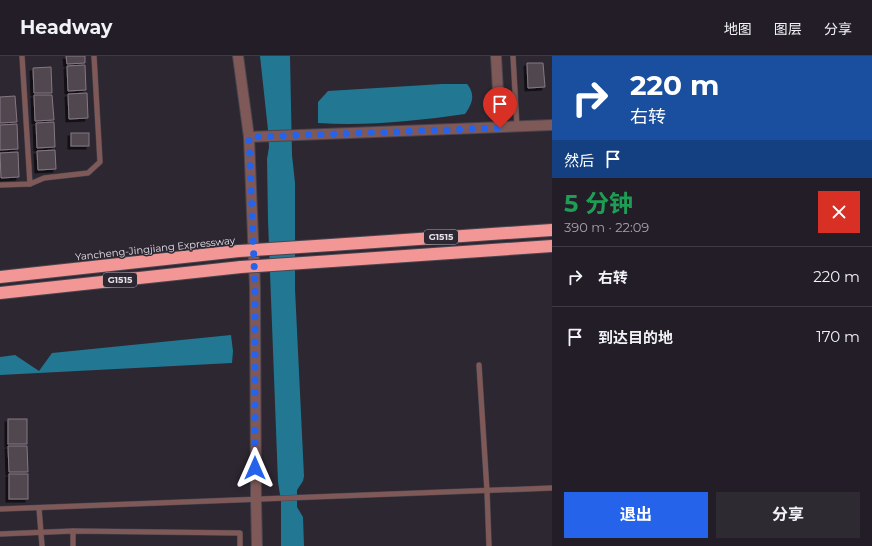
<!DOCTYPE html>
<html lang="zh">
<meta charset="utf-8">
<style>
body{margin:0;font-family:Montserrat,"Noto Sans SC",sans-serif;background:#2e2a32;color:#f1f3f6;height:100vh;display:flex;flex-direction:column;font-size:15px;white-space:nowrap}
*{box-sizing:border-box;margin:0}
p{font-size:13px;color:#a2a2a7}
.icon{flex:none;width:22px;height:22px;fill:none;stroke:currentColor;stroke-width:2;stroke-linecap:round;stroke-linejoin:round}
.map{position:relative;flex:1;overflow:hidden}
.sheet{display:flex;flex-direction:column;background:#221d26;width:320px}
.sheet>*{flex:none}
.guide{background:#1a4fa0;color:#fff;overflow:hidden}
.pin{position:absolute;display:grid;place-items:center;width:34px;height:34px;color:#fff;margin:-41px -17px;border-radius:50% 50% 50% 0;rotate:-45deg;box-shadow:0 0 4px #0007}
.pin .icon{rotate:45deg}
.me{position:absolute;width:44px;margin:-22px;rotate:0deg;stroke-linejoin:round;filter:drop-shadow(0 0 3px #0008)}
.turn{display:flex;align-items:center;gap:14px;height:84px;padding:0 12px;font-size:18px}
.turn .icon{width:52px;height:52px;stroke-width:2.5}
.turn b{display:block;font-size:28px;line-height:34px}
.then{display:flex;align-items:center;height:38px;padding:0 12px;background:#0003;gap:8px;font-size:15px}
.round{display:grid;place-items:center;flex:none;width:42px;height:42px;border-radius:0px;background:#2e2a32}
.headline{display:flex;align-items:center;justify-content:space-between;height:68px;padding:0 12px}
h1{font-size:24px;font-weight:700;line-height:30px;color:#1e9e55}
.primary-button{display:flex;gap:8px;margin-top:auto;padding:8px 12px}
.primary-button a{flex:1;height:46px;border-radius:0px;background:#2563eb;color:#fff;font-size:16px;font-weight:700;line-height:46px;text-align:center}
.primary-button a+a{background:#2e2a32;color:#f1f3f6}
ul{padding:0;list-style:none}
li{display:flex;align-items:center;gap:12px;height:60px;padding:0 12px;border-top:1px solid #3f3b43}
li div{flex:1}
li b{display:block;font-size:15px}
li em{font-style:normal}
header{display:flex;align-items:center;gap:24px;box-sizing:border-box;height:56px;padding:0 20px;background:#221d26;border-bottom:1px solid #3f3b43}
header strong{font-size:19px}
nav{display:flex;gap:22px;margin-inline-start:auto;font-size:14px}
main{display:flex;flex:1;min-height:0}
.map>svg:first-child{display:block}
.water{fill:#227892}
.building{fill:#514650;stroke:#857883;filter:url(#shadow)}
.lines{fill:none;stroke-linecap:round;stroke-linejoin:round}
.lane-casing{stroke:#4a454f;stroke-width:6}
.street-casing{stroke:#4a454f;stroke-width:12}
.highway-casing{stroke:#4a454f;stroke-width:14}
.lane{stroke:#7e5957;stroke-width:5}
.street{stroke:#7e5957;stroke-width:10}
.highway{stroke:#f29795;stroke-width:12}
.highway-bridge-casing{stroke:#4a454f;stroke-width:14;stroke-linecap:butt}
.highway-bridge{stroke:#f29795;stroke-width:12}
.route{stroke:#2563eb;stroke-width:7;stroke-dasharray:0 12.6}
.labels{text-anchor:middle;stroke-width:3;stroke-linejoin:round;paint-order:stroke}
.shield{fill:#2d2732;stroke:#ada8b1;stroke-width:1}
.shield-label{font-size:9px;font-weight:bold;fill:#e4e0e8}
.street-label{font-size:10px;fill:#e4e0e8;stroke:#2d2732}
</style>
<header>
<strong>Headway</strong>
<nav><a>地图</a><a>图层</a><a>分享</a></nav>
</header>
<main>
<div class="map">
<svg width="552" height="490" viewBox="0 0 552 490">
<defs>
<filter id="shadow"><feDropShadow dx="-3" dy="3" stdDeviation="0" flood-color="#0009"/></filter>
</defs>
<rect width="100%" height="100%" fill="#2d2732"/>
<g class="water">
<path d="M260,0H290L292,99L295,127V233L304,420L303,425L297,434V451L303,461L304,490H281V445L278,426L268,164L267,103L269,91L268,74Z"/>
<path d="M442,28H467C476,39 472,48 465,58C416,65 367,70 318,67V46L328,35Z"/>
<path d="M231,279L233,295L232,307L0,319V301L15,299L39,315L52,297Z"/>
</g>
<g class="building">
<path d="M66,0H85V7L67,8Z"/>
<path d="M527,7H543L545,31L528,32Z"/>
<path d="M85,9L86,34L68,35L67,10Z"/>
<path d="M51,11L52,37H34L33,12Z"/>
<path d="M87,37L88,62L69,63L68,38Z"/>
<path d="M34,39H52L54,64L35,65Z"/>
<path d="M15,40L17,66L0,67V41Z"/>
<path d="M54,66L55,91L37,92L36,67Z"/>
<path d="M17,68L18,93L0,94V69Z"/>
<rect x="71" y="77" width="18" height="13"/>
<path d="M55,94L56,113L38,114L37,95Z"/>
<path d="M18,96L19,121L1,122L0,97Z"/>
<rect x="8" y="363" width="19" height="25"/>
<path d="M8,390H27L28,416H9Z"/>
<rect x="9" y="418" width="19" height="25"/>
</g>
<g class="lines">
<g class="lane-casing">
<g id="lane">
<path d="M22,0L30,128"/>
<path d="M513,0L517,71"/>
<path d="M0,129L30,128L44,122L88,117L100,106L94,0"/>
<path d="M479,309L487,435L489,490"/>
<path d="M39,452L42,490"/>
<path d="M0,453L552,432"/>
<path d="M0,478L73,475L240,477V490"/>
<path d="M73,490V475"/>
</g>
</g>
<g class="street-casing">
<g id="street">
<path d="M238,0L249,81L255,231L256,443L257,490"/>
<path d="M496,0L500,71"/>
<path d="M249,81L552,69"/>
</g>
</g>
<g class="highway-casing">
<g id="highway">
<path d="M331,189L552,174"/>
<path d="M332,205L552,190"/>
<path d="M0,221L239,195"/>
<path d="M0,237L241,211"/>
</g>
</g>
<use href="#lane" class="lane"/>
<use href="#street" class="street"/>
<use href="#highway" class="highway"/>
<g class="highway-bridge-casing">
<g id="highway-bridge">
<path d="M239,195L331,189"/>
<path d="M241,211L332,205"/>
</g>
</g>
<use href="#highway-bridge" class="highway-bridge"/>
</g>
<g class="lines">
<path class="route" d="M255,412V231L249,81L500,72"/>
</g>
<g class="labels">
<g class="shield">
<rect x="424" y="174" width="34" height="14" rx="3"/>
<rect x="103" y="217" width="34" height="14" rx="3"/>
</g>
<g class="shield-label">
<text x="441" y="184">G1515</text>
<text x="120" y="227">G1515</text>
</g>
<g class="street-label">
<text transform="translate(155 192) rotate(-6)" y="4">Yancheng-Jingjiang Expressway</text>
</g>
</g>
</svg>
<div class="pin" style="left:500px;top:72px;background:#d93025"><svg class="icon" aria-label="arrive" viewBox="0 0 24 24"><path d="M6 21V4h12l-3 4 3 4H6"/></svg></div>
<svg class="me" style="left:255px;top:412px" viewBox="-20 -20 40 40"><path d="M0-17L14 15 0 8-14 15z" fill="#2563eb" stroke="#fff" stroke-width="4"/></svg>
</div>
<section class="sheet">
<div class="guide">
<div class="turn"><svg class="icon" aria-label="right" viewBox="0 0 24 24"><path d="M7 20v-9h11M14 6l5 5-5 5"/></svg><div><b>220 m</b>右转</div></div>
<div class="then">然后<svg class="icon" aria-label="arrive" viewBox="0 0 24 24"><path d="M6 21V4h12l-3 4 3 4H6"/></svg></div>
</div>
<div class="headline"><div><h1>5 分钟</h1><p>390 m · 22:09</p></div><a class="round" style="background:#d93025;color:#fff"><svg class="icon" aria-label="close" viewBox="0 0 24 24"><path d="M6 6l12 12M18 6L6 18"/></svg></a></div>
<ul>
<li><svg class="icon" aria-label="right" viewBox="0 0 24 24"><path d="M7 20v-9h11M14 6l5 5-5 5"/></svg><div><b>右转</b></div><em>220 m</em></li>
<li><svg class="icon" aria-label="arrive" viewBox="0 0 24 24"><path d="M6 21V4h12l-3 4 3 4H6"/></svg><div><b>到达目的地</b></div><em>170 m</em></li>
</ul>
<div class="primary-button"><a>退出</a><a>分享</a></div>
</section>
</main>
